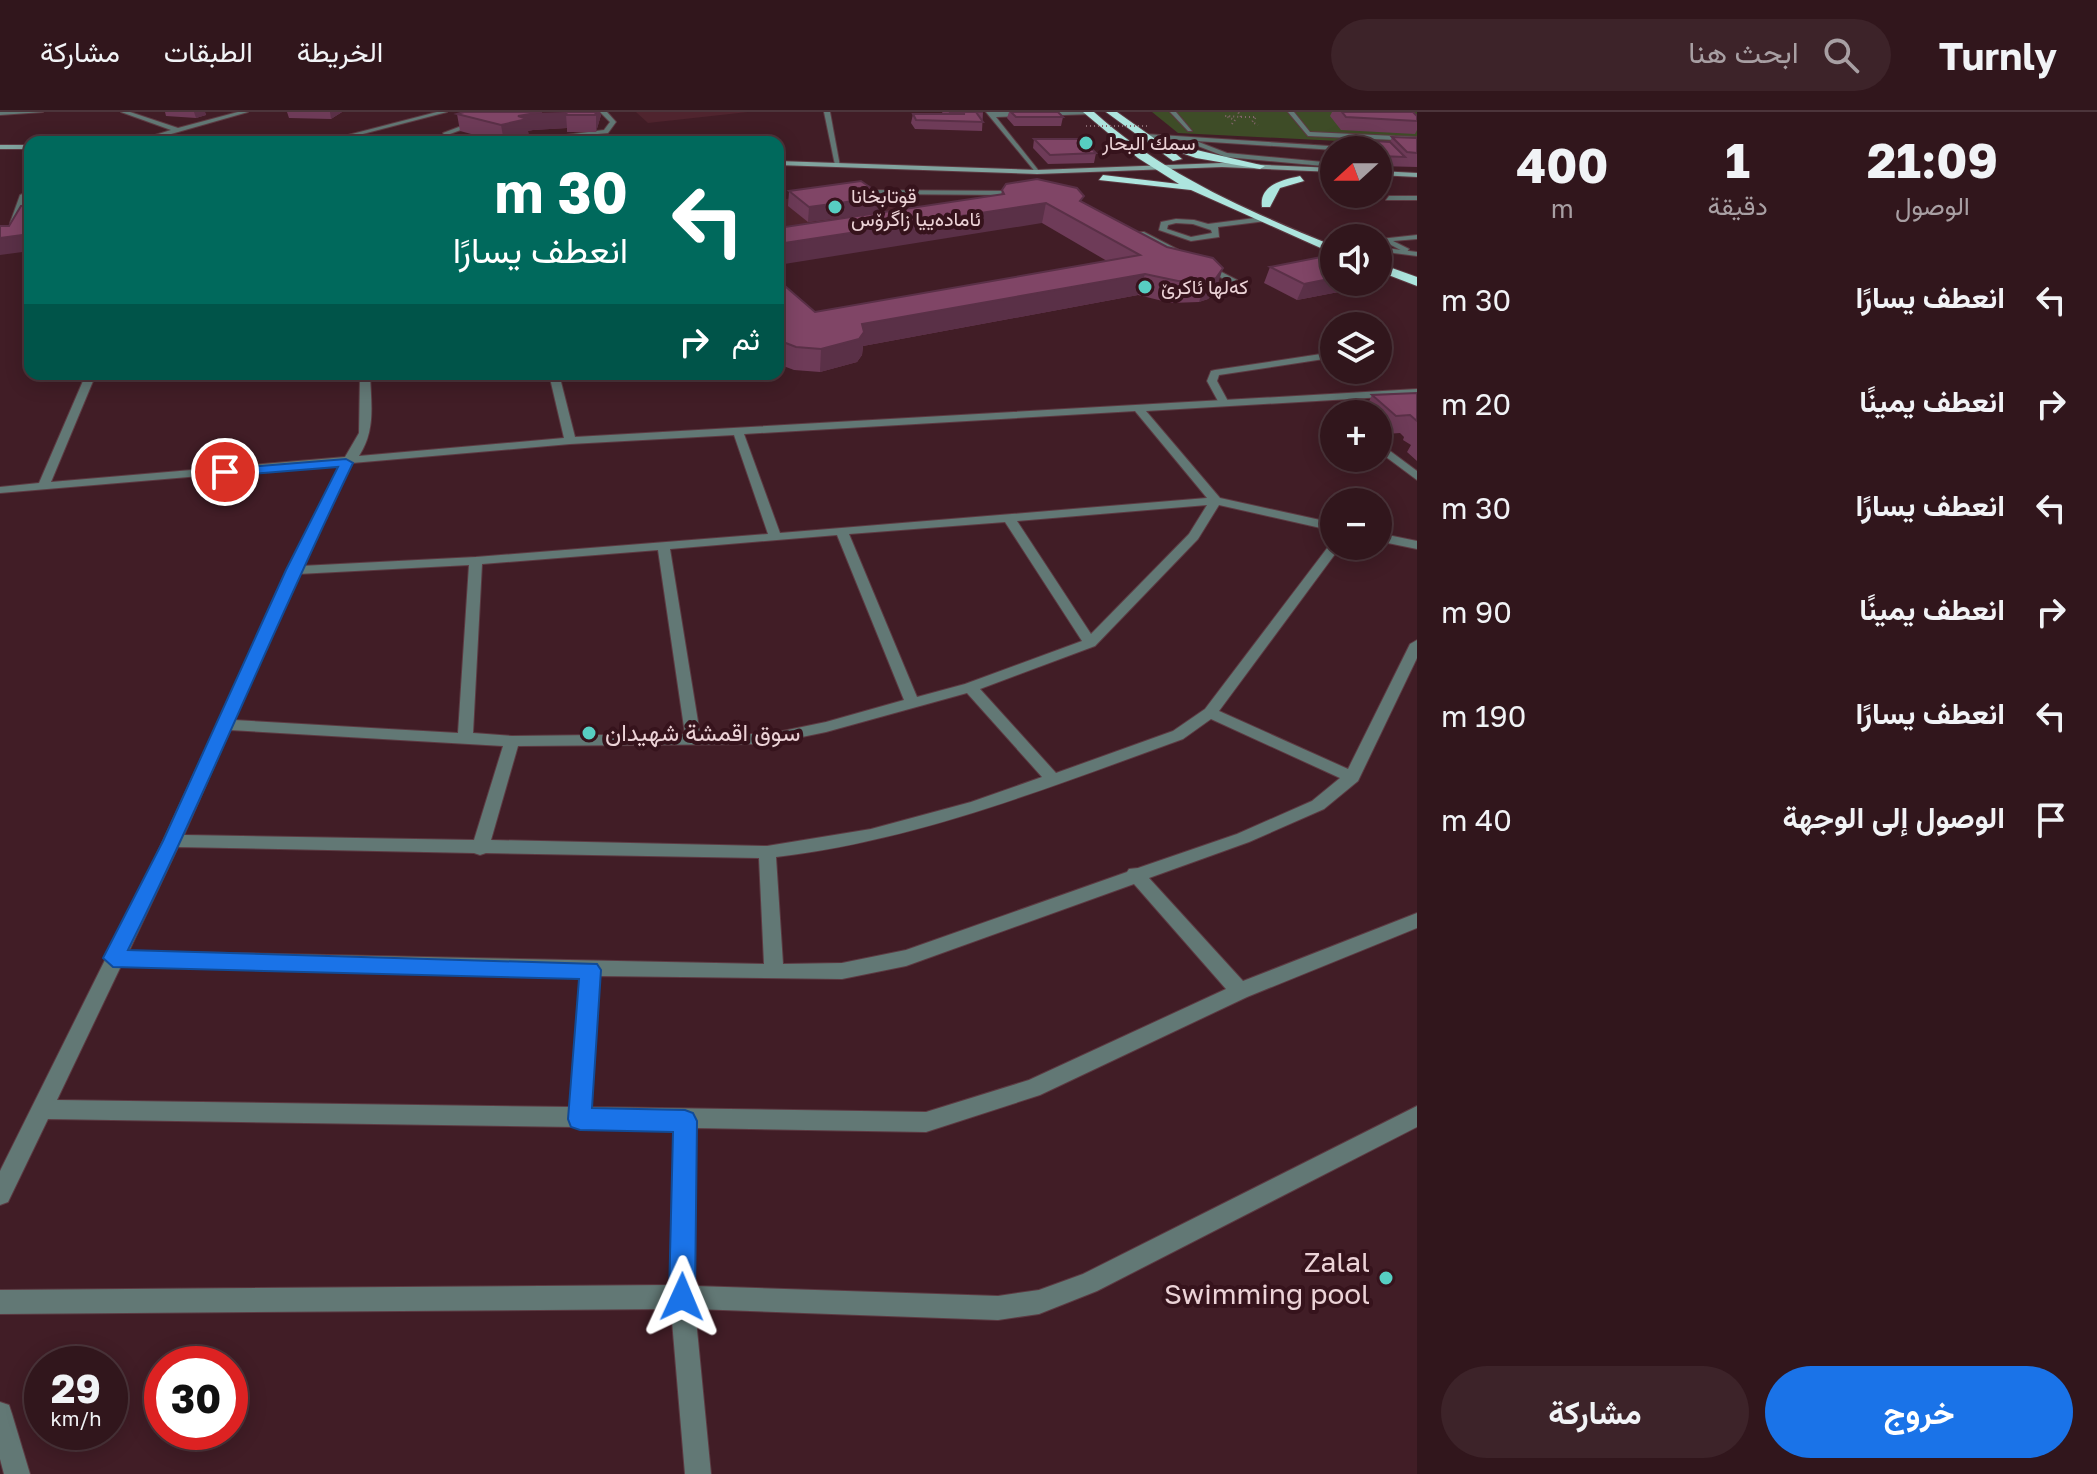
<!DOCTYPE html>
<html lang="ar">
<meta charset="utf-8">
<style>
body{margin:0;font-family:"Golos Text",Vazirmatn,sans-serif;background:#3d2329;color:#f1f3f6;direction:rtl;height:100vh;display:flex;flex-direction:column;font-size:30px;white-space:nowrap}
*{box-sizing:border-box;margin:0}
p{font-size:26px;color:#a89fa3}
.icon{flex:none;width:44px;height:44px;fill:none;stroke:currentColor;stroke-width:2;stroke-linecap:round;stroke-linejoin:round}
.map{position:relative;flex:1;overflow:hidden;direction:ltr}
.panel{display:flex;flex-direction:column;background:#31161c;width:680px}
.panel>*{flex:none}
.top-card{position:absolute;left:24px;top:24px;width:760px;height:244px;border-radius:16px;box-shadow:0 4px 20px #0003,0 0 0 2px #4c353b;direction:rtl;background:#00695c;color:#fff;overflow:hidden}
.needle{width:52px;rotate:249deg}
.buttons{position:absolute;left:1320px;top:24px;display:grid;gap:16px}
.buttons a{display:grid;place-items:center;width:72px;height:72px;border-radius:50%;background:#31161c;box-shadow:0 4px 20px #0003,0 0 0 2px #4c353b;font-size:40px}
.speed{position:absolute;left:24px;top:1234px;display:flex;gap:16px;font-size:40px;font-weight:700;text-align:center}
.speed>*{display:grid;place-content:center;width:104px;height:104px;border-radius:50%;background:#31161c;box-shadow:0 4px 20px #0003,0 0 0 2px #4c353b;line-height:1}
.speed small{font-size:20px;font-weight:400}
.speed .limit{border:12px solid #d22;background:#fff;color:#111}
.pin{position:absolute;display:grid;place-items:center;width:68px;height:68px;color:#fff;margin:-34px;border:4px solid #fff;border-radius:50%;box-shadow:0 2px 8px #0007}
.me{position:absolute;width:88px;margin:-44px;rotate:1deg;stroke-linejoin:round;filter:drop-shadow(0 0 6px #0008)}
.turn{display:flex;align-items:center;gap:28px;height:168px;padding:0 24px;font-size:36px}
.turn .icon{width:104px;height:104px;stroke-width:2.5}
.turn b{display:block;font-size:56px;line-height:68px}
.then{display:flex;align-items:center;height:76px;padding:0 24px;background:#0003;gap:16px;font-size:30px}
.eta{display:flex;justify-content:space-evenly;align-items:center;height:136px;text-align:center}
.eta b{font-size:48px;font-weight:700;line-height:56px}
.action{display:flex;gap:16px;margin-top:auto;padding:16px 24px}
.action a{flex:1;height:92px;border-radius:48px;background:#1a73e8;color:#fff;font-size:32px;font-weight:700;line-height:92px;text-align:center}
.action a+a{background:#3d2329;color:#f1f3f6}
ul{padding:0;list-style:none}
li{display:flex;align-items:center;gap:24px;height:104px;padding:0 24px}
li div{flex:1}
li b{display:block;font-size:30px}
li em{font-style:normal}
header{display:flex;align-items:center;gap:48px;box-sizing:border-box;height:112px;padding:0 40px;background:#31161c;border-bottom:2px solid #4c353b}
header strong{font-size:38px}
nav{display:flex;gap:44px;margin-inline-start:auto;font-size:28px}
.search{width:560px;height:72px;background:#3d2329;display:flex;align-items:center;gap:20px;box-sizing:border-box;padding:0 28px;border-radius:44px;color:#a89fa3;font-size:30px}
main{display:flex;flex:1;min-height:0}
.map>svg:first-child{display:block}
.built{fill:#4f242e}
.green{fill:#3e4c27}
.lines{fill:none;stroke-linecap:round;stroke-linejoin:round}
.lane-casing{stroke:#5c3a42;stroke-width:2}
.street-casing{stroke:#5c3a42;stroke-width:2}
.secondary-casing{stroke:#5c3a42;stroke-width:2}
.highway-casing{stroke:#5c3a42;stroke-width:2}
.path{stroke:#85666d;stroke-width:2;stroke-dasharray:1 3;stroke-linecap:butt}
.lane{fill:#627875;fill-rule:evenodd}
.street{fill:#627875;fill-rule:evenodd}
.secondary{fill:#81a49f;fill-rule:evenodd}
.highway{fill:#ade5de;fill-rule:evenodd}
.path-bridge{stroke:#85666d;stroke-width:2;stroke-dasharray:1 3;stroke-linecap:butt}
.wall{fill:#6e3b58}
.shaded-wall{fill:#5a3047}
.building{fill:#804566;stroke:#5a3047;stroke-width:2}
.route{fill:#1a73e8;stroke:#114b97;stroke-width:2}
.poi-dot{fill:#57cec2;stroke:#36131c;stroke-width:3}
.labels{text-anchor:middle;stroke-width:8;stroke-linejoin:round;paint-order:stroke}
.far-poi-label{font-size:20px;fill:#ecd3d7;stroke:#36131c;text-anchor:start}
.poi-label{font-size:24px;fill:#ecd3d7;stroke:#36131c;text-anchor:start}
.near-poi-label{font-size:28px;fill:#ecd3d7;stroke:#36131c;text-anchor:end}
</style>
<header>
<strong>Turnly</strong>
<div class="search"><svg class="icon" aria-label="search" viewBox="0 0 24 24"><circle cx="10" cy="10" r="6"/><path d="M15 15l6 6"/></svg>ابحث هنا</div>
<nav><a>الخريطة</a><a>الطبقات</a><a>مشاركة</a></nav>
</header>
<main>
<section class="panel">
<div class="eta">
<div><b>21:09</b><p>الوصول</p></div>
<div><b>1</b><p>دقيقة</p></div>
<div><b>400</b><p>m</p></div>
</div>
<ul>
<li><svg class="icon" aria-label="left" viewBox="0 0 24 24"><path d="M17 20v-9H6M10 6l-5 5 5 5"/></svg><div><b>انعطف يسارًا</b></div><em>30 m</em></li>
<li><svg class="icon" aria-label="right" viewBox="0 0 24 24"><path d="M7 20v-9h11M14 6l5 5-5 5"/></svg><div><b>انعطف يمينًا</b></div><em>20 m</em></li>
<li><svg class="icon" aria-label="left" viewBox="0 0 24 24"><path d="M17 20v-9H6M10 6l-5 5 5 5"/></svg><div><b>انعطف يسارًا</b></div><em>30 m</em></li>
<li><svg class="icon" aria-label="right" viewBox="0 0 24 24"><path d="M7 20v-9h11M14 6l5 5-5 5"/></svg><div><b>انعطف يمينًا</b></div><em>90 m</em></li>
<li><svg class="icon" aria-label="left" viewBox="0 0 24 24"><path d="M17 20v-9H6M10 6l-5 5 5 5"/></svg><div><b>انعطف يسارًا</b></div><em>190 m</em></li>
<li><svg class="icon" aria-label="arrive" viewBox="0 0 24 24"><path d="M6 21V4h12l-3 4 3 4H6"/></svg><div><b>الوصول إلى الوجهة</b></div><em>40 m</em></li>
</ul>
<div class="action"><a>خروج</a><a>مشاركة</a></div>
</section>
<div class="map">
<svg width="1417" height="1362" viewBox="0 0 1417 1362">
<rect width="100%" height="100%" fill="#411d26"/>
<g class="built">
<path d="M636,0H748L648,11Z"/>
<path d="M864,77L904,103L778,117V88Z"/>
</g>
<path class="green" d="M1152,0H1417V33L1178,21Z"/>
<g class="lines">
<g class="lane-casing">
<g id="lane">
<path d="M600,0H607L616,10L608,21L512,30L604,18L610,10Z"/>
<path d="M986,0H1090L1093,2L996,5L1039,59L1037,62Z"/>
<path d="M1170,0H1176L1192,19H1188Z"/>
<path d="M1288,0H1294L1310,20L1417,25V29L1308,24Z"/>
<path d="M480,7L482,10L450,22L476,30L446,25L443,21Z"/>
<path d="M1145,22L1345,35L1348,37L1334,38L1196,29L1227,41L1334,51V55L1226,45L1193,32L1194,29L1143,25Z"/>
<path d="M869,78L1022,79L1026,81L1022,83L866,82Z"/>
<path d="M30,79L17,109L10,111L20,83Z"/>
<path d="M1389,84H1417V88H1386Z"/>
<path d="M1263,105L1266,109L1218,115L1219,125L1191,129L1159,118L1161,110L1176,107L1194,108L1208,112ZM1176,111L1193,112L1211,118L1212,121L1191,125L1167,117L1168,113Z"/>
<path d="M1138,120H1144L1237,168L1230,170L1138,124Z"/>
<path d="M1417,123V127L1393,129L1409,137L1406,141L1380,127Z"/>
<path d="M1321,242L1326,245L1324,247L1219,263L1217,269L1229,291L1224,294L1219,291L1207,269L1211,259L1215,258Z"/>
</g>
</g>
<g class="street-casing">
<g id="street">
<path d="M0,0H43L0,3Z"/>
<path d="M121,0H130L178,16L238,0H248L143,30H133L171,18Z"/>
<path d="M437,0H447L332,30H321Z"/>
<path d="M824,0H830L840,54L835,53Z"/>
<path d="M1378,135L1417,140V144L1378,139Z"/>
<path d="M86,262H96L51,370L345,345L359,321L360,262H370C371,292 376,318 359,344L564,326L549,262H559L575,325L1417,277V283L1146,299L1220,386L1334,411V419L1219,393L1198,427L1095,534L980,577L1056,661L1173,619L1205,597L1331,431L1341,434L1219,599L1348,657L1410,532L1417,528V546L1358,669L1324,697L1249,730L1149,766L1243,869L1417,801V816L1247,885L1040,983L926,1020L695,1016L694,1174L998,1184L1039,1178L1083,1162L1417,994V1015L1097,1179L1039,1202L998,1208L695,1197L711,1362H685L671,1197L0,1202V1178L671,1173L674,1016L580,1017L574,1015L48,1007L8,1090L0,1093V1059L105,848L107,841L110,840C190,677 258,514 340,352L0,381V375L39,371ZM1135,299L1207,386L780,421L744,322ZM734,323L768,422L476,445L301,454L352,351L570,332ZM1207,393L1189,422L1091,522L1017,409ZM1005,410L1082,529L965,572L917,585L849,422ZM837,423L904,588L826,610L768,622H700L670,437ZM658,438L685,622L512,624L473,621L482,452ZM469,453L458,621L234,608L298,462ZM967,581L1042,665L971,690L871,717L767,734L491,728L518,634L768,632L826,620ZM1211,607L1340,666L1312,689L1237,722L1138,756L1129,757L1127,760L906,838L842,851L783,852L776,745C918,728 1050,675 1183,627ZM230,618L503,634L474,728L184,723ZM178,735L474,741L480,743L486,741L759,746L764,852L129,839ZM1134,772L1226,877L1029,968L926,1000L591,995L599,864L842,867L906,854ZM121,854L580,864L571,995L57,988Z"/>
<path d="M1378,330L1417,359V368L1378,339Z"/>
<path d="M1378,421L1417,429V437L1378,429Z"/>
<path d="M0,1290L9,1293L12,1302L30,1362H4L0,1347Z"/>
</g>
</g>
<g class="secondary-casing">
<g id="secondary">
<rect x="0" y="33" width="30" height="4"/>
<path d="M778,49L1037,58L1222,51L1334,56V60L1222,55L1037,62L778,53Z"/>
<path d="M1378,59L1417,61V65L1378,63Z"/>
</g>
</g>
<g class="highway-casing">
<g id="highway">
<path d="M1083,0H1094C1164,63 1248,99 1334,134V142L1191,78L1099,68L1103,63L1179,72L1138,46Z"/>
<path d="M1106,0H1117L1158,29L1265,54L1260,57L1196,46L1170,37L1182,47L1173,49Z"/>
<path d="M1300,64L1304,69L1280,76L1270,95H1262C1259,73 1282,68 1300,64Z"/>
<path d="M1378,151L1417,165V174L1378,159Z"/>
</g>
</g>
<g class="path">
<path d="M1241,5H1256L1252,10L1258,13"/>
<path d="M1232,12L1235,8L1225,4L1241,5L1238,0"/>
</g>
<use href="#lane" class="lane"/>
<use href="#street" class="street"/>
<use href="#secondary" class="secondary"/>
<use href="#highway" class="highway"/>
<path class="path-bridge" d="M1086,14H1147"/>
</g>
<g class="wall">
<path d="M165,0H205L206,3L196,6L166,4Z"/>
<path d="M287,0H342L331,7L289,6Z"/>
<path d="M942,0H983L982,19L915,17L911,11L913,2H943Z"/>
<path d="M1009,0H1058L1063,5L1061,14H1014L1007,6Z"/>
<path d="M1332,0H1413L1417,4V18L1415,22L1341,18L1330,4Z"/>
<path d="M457,2L601,3L596,20H567V16L533,18L528,19L529,25L501,30L460,19Z"/>
<path d="M1392,25L1417,26V55L1378,54V38H1355L1359,28L1390,30Z"/>
<path d="M1034,27L1096,41L1094,51L1048,52L1033,36Z"/>
<path d="M1002,78L1083,90L1167,135L1216,178L1208,187L1199,190L1171,191L1138,183L863,234L862,243L857,250L820,260L794,258L778,252V168L815,200L1107,149L1042,111L1001,83Z"/>
<path d="M789,79L882,100L808,110L788,94Z"/>
<path d="M1270,155L1334,170H1357L1354,177L1297,188L1264,171Z"/>
<path d="M1417,281V349L1407,340L1411,333L1403,328L1404,325L1400,321L1386,322L1378,315V302H1363L1372,283Z"/>
</g>
<g class="shaded-wall">
<path d="M194,0H205L206,3L196,6Z"/>
<path d="M330,0H342L331,7Z"/>
<path d="M567,0L566,3L567,16L533,18L528,19L529,25L504,30L501,13L518,4L531,1Z"/>
<path d="M596,0H600L601,3L596,20Z"/>
<path d="M884,85L882,100L808,110L809,95Z"/>
<path d="M1046,91L1042,111L778,153V132Z"/>
<path d="M30,122V139L0,143V126Z"/>
<path d="M1223,156L1216,178L1208,187L1199,190L1206,169Z"/>
<path d="M1145,162L1138,183L863,234L862,243L857,250L820,260L821,237L862,212Z"/>
<path d="M1334,166V170H1357L1354,177L1297,188L1304,172Z"/>
</g>
<g class="building">
<path d="M464,0H542L518,4L527,7L501,13L457,2Z"/>
<path d="M567,0H596L595,3H566Z"/>
<path d="M949,0H983H976L983,10L916,8L913,2H965Z"/>
<path d="M1011,0H1058L1063,5H1016Z"/>
<path d="M1342,0H1413L1417,4V9L1346,5Z"/>
<path d="M1392,25L1417,26V41L1407,40Z"/>
<path d="M1034,27H1082L1096,41L1050,43Z"/>
<path d="M1359,28L1390,30L1405,45L1378,44V38H1368Z"/>
<path d="M1037,67L1077,76L1084,84L1080,89L1167,135L1213,146L1223,156L1216,166L1206,169H1178L1145,162L862,212L864,220L859,227L821,237L796,235L778,228V168L815,200L1140,143L1046,91L778,132V116L1004,82L1002,78L1006,72Z"/>
<path d="M861,69L884,85L809,95L789,79Z"/>
<path d="M30,93V122L0,126V114H9L21,94Z"/>
<path d="M1326,144L1334,148V166L1304,172L1270,155Z"/>
<path d="M1417,281V309L1410,303L1396,304L1372,283Z"/>
</g>
<path class="route" d="M346,347L353,351C275,512 208,678 128,838L597,852L601,858L592,996L685,998L693,1001L697,1009L695,1185L691,1194L682,1198L673,1194L669,1185L673,1020L580,1018L571,1015L568,1007L579,867L113,855L103,846L163,729L286,458L338,355L225,364L218,360L225,357Z"/>
<g class="poi-dot">
<circle cx="1086" cy="31" r="8"/>
<circle cx="835" cy="95" r="8"/>
<circle cx="1145" cy="175" r="8"/>
<circle cx="589" cy="621" r="8"/>
<circle cx="1386" cy="1166" r="8"/>
</g>
<g class="labels">
<g class="far-poi-label">
<text x="1102" y="38">سمك البحار</text>
<text x="851" y="91">قوتابخانا<tspan x="851" dy="23">ئامادەییا زاگرۆس</tspan></text>
<text x="1161" y="182">کەلها ئاکرێ</text>
</g>
<g class="poi-label">
<text x="605" y="629">سوق اقمشة شهيدان</text>
</g>
<g class="near-poi-label">
<text x="1370" y="1160">Zalal<tspan x="1370" dy="32">Swimming pool</tspan></text>
</g>
</g>
</svg>
<div class="buttons">
<a><svg class="needle" viewBox="-14 -14 28 28"><path d="M0-13l5 13h-10z" fill="#e53935"/><path d="M0 13l5-13h-10z" fill="#a89fa3"/></svg></a>
<a><svg class="icon" aria-label="sound" viewBox="0 0 24 24"><path d="M4 9h4l5-4v14l-5-4H4zM17 9q2 3 0 6"/></svg></a>
<a><svg class="icon" aria-label="layers" viewBox="0 0 24 24"><path d="M12 4l9 5-9 5-9-5zM3 14l9 5 9-5"/></svg></a>
<a>+</a>
<a>−</a>
</div>
<div class="speed"><div>29<small>km/h</small></div><div class="limit">30</div></div>
<div class="pin" style="left:225px;top:360px;background:#d93025"><svg class="icon" aria-label="arrive" viewBox="0 0 24 24"><path d="M6 21V4h12l-3 4 3 4H6"/></svg></div>
<svg class="me" style="left:682px;top:1185px" viewBox="-20 -20 40 40"><path d="M0-17L14 15 0 8-14 15z" fill="#1a73e8" stroke="#fff" stroke-width="4"/></svg>
<div class="top-card">
<div class="turn"><svg class="icon" aria-label="left" viewBox="0 0 24 24"><path d="M17 20v-9H6M10 6l-5 5 5 5"/></svg><div><b>30 m</b>انعطف يسارًا</div></div>
<div class="then">ثم<svg class="icon" aria-label="right" viewBox="0 0 24 24"><path d="M7 20v-9h11M14 6l5 5-5 5"/></svg></div>
</div>
</div>
</main>
